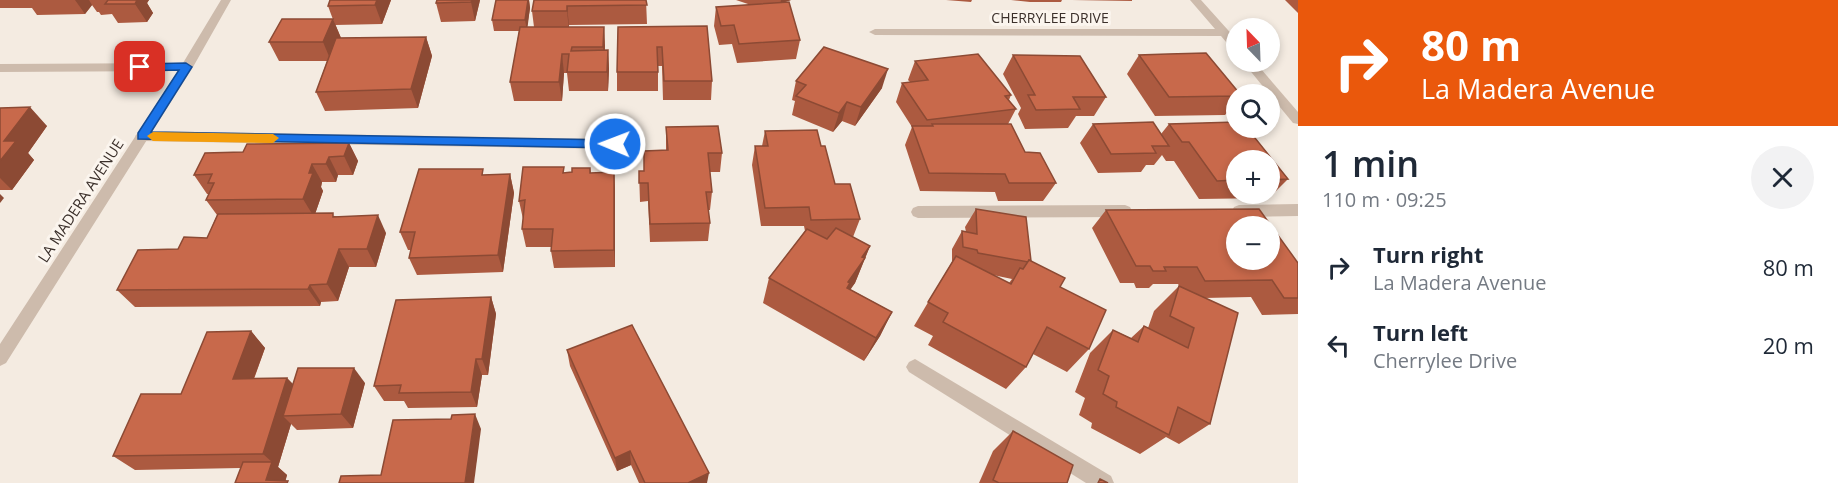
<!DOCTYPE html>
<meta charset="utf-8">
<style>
body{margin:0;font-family:"Open Sans",sans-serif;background:#f2f2f3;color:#1f2937;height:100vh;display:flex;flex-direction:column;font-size:22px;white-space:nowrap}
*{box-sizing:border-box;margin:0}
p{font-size:20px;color:#747a83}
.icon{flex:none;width:33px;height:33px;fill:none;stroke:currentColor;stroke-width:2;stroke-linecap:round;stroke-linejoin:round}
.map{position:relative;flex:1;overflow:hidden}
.sheet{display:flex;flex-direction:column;background:#fff;width:540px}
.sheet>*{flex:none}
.banner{background:#ea580c;color:#fff;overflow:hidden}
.needle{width:39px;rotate:337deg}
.fabs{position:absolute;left:1226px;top:18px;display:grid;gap:12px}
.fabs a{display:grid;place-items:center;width:54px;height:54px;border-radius:50%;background:#fff;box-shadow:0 3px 9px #0003;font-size:30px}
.pin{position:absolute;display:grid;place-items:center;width:51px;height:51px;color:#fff;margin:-26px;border-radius:12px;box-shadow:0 3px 9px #0006}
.me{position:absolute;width:66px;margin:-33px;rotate:271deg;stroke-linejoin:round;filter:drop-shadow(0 0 4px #0008)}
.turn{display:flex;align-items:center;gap:21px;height:126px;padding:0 24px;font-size:27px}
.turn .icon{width:78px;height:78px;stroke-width:2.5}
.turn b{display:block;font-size:42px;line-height:51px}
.round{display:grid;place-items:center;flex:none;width:63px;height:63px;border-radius:32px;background:#f2f2f3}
.overview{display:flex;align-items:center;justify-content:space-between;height:102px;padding:0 24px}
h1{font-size:36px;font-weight:600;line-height:45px}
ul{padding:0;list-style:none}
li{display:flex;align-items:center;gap:18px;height:78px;padding:0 24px}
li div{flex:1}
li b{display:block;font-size:22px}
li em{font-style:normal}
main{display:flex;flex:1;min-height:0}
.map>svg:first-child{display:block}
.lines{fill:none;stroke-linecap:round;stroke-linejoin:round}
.lane{fill:#cdbbac;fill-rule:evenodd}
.street{fill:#cdbbac;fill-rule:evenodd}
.wall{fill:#ac5a40;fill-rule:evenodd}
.shaded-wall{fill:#8c4a34}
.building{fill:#c8694b;stroke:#8c4a34;stroke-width:1.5;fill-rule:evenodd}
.route{fill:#1a73e8;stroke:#114b97;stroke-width:1.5}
.slow{fill:#f59e0b}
.labels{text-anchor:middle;stroke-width:6;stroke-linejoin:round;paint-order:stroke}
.far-street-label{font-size:14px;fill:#3b302b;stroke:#fbf5ee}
.street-label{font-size:15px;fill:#3b302b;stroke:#fbf5ee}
</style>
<main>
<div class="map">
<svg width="1298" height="483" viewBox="0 0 1298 483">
<rect width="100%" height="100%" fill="#f4ebe1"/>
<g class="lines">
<g class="lane">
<path d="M142,131L614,139L621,144L614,149L142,141L135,136Z"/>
<path d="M1298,204V216L1239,217L1234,215L1232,211L1234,207L1239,205Z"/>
<path d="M1125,205L1130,207L1132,211L1130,215L1125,217L918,218L913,216L911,212L913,208L918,206Z"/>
<path d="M915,359L1111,476L1114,483H1086L909,372L906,367L909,362Z"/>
</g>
<g class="street">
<path d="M221,0H231L193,67L6,363L0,366V344L178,71L0,72V64L183,63Z"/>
<path d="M1190,0H1201L1236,39V50L1232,49L1221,36L875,35L869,32L875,29H1215Z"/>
<path d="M1243,62H1255L1298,112V124L1293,123Z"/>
</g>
</g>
<g class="wall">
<path d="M0,0H149L147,3L153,13L147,22L118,23L112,14L101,15L99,12H97L92,5L85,14L37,15L32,8H0Z"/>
<path d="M330,0H391L382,24L335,25L328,6Z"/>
<path d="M480,0L475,21L441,22L436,3Z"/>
<path d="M496,0H529L530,8L527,27H534L532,11L534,0H646L647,24L569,25V27H604L605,50H608L609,69L608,91H569L567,73H564L562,101H514L510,82L519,31H494L492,20Z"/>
<path d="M736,0H791L785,2L800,40L796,59L737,63L732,44L719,45L714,26L716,7L751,5Z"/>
<path d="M946,0H972L971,2Z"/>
<path d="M1011,0H1062L1061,2H1030Z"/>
<path d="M1072,0H1132V1Z"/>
<path d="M1285,0H1298V13Z"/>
<path d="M333,19L341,38L426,37L432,56L418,108L325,111L316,92L327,61H279L269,42Z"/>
<path d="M707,26L712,81L711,100H663L662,66H658V91H617V72L618,27Z"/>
<path d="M1013,55L1106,97L1094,116H1076L1068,128L1025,129L1018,114L1021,108L1003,74Z"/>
<path d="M1139,55L1236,94V102L1225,115L1155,116L1127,74Z"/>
<path d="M915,61L1011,95L1009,100L1016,109L1008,124L1025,152L1056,183L1043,201H998L995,192L920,191L905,145L912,127L896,102L902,83L910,82L908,80Z"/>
<path d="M796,81L882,88L855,126L842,121L833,132L792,115L795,101L792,100Z"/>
<path d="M0,108L47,126L28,153L34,160L12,190H0Z"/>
<path d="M1153,122L1161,134L1169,124L1236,122V128H1247L1288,179L1269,198L1199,199L1174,161H1166L1162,155L1154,165H1146L1141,172L1098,173L1080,143L1093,124ZM1236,160H1269V194H1236Z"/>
<path d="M666,127L722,153L720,172H710L712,192L710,210H708L710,223L708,241L650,242L648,201L640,202L639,171H644L666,150Z"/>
<path d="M765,131L821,146L835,184L860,219L853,237L870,246L855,283L850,289L892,312L880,336L864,361L763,303L769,278L805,231L804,226H761L752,165L755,146H762Z"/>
<path d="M349,143L358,161L353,175H338L336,182H322L321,187L323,191L315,214L335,216L386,233L376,267H349L338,301L321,302L320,306L135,307L117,290L178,249L207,238L217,215L206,200L209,194H207L194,175L243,152Z"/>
<path d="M590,168L591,173L614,172L615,191V267L554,268L551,251V247H526L522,229L523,219L519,201L565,173L572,172Z"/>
<path d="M510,174L514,193L503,272L417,275L409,258L411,250H408L400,232L484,175Z"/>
<path d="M976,209L1031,261L1060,287L1089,349L1067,372L1033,354L1026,367L1006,389L928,345L933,336L914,326L952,262V249L962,231L966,232L965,227ZM993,275L1012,279L1009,283Z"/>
<path d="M1106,210L1298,263V314L1262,315L1251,297L1204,298L1210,424L1179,444L1166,437L1140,454L1091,428L1092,423L1079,415L1085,398L1075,392L1090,353L1113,330L1131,338L1144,326L1148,328L1154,311L1179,286L1180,287L1178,284H1153L1149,288H1136L1134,283H1120L1092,228Z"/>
<path d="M491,297L496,314L488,375H482L477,407L408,408L404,401H384L374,386Z"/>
<path d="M251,331L265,348L254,379L287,378L293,384L365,383L353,428L297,430L291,424L278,467L287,475L285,481L291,483L240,468L135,470L113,456Z"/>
<path d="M567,350L707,483H639L631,465L617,471L570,366Z"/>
<path d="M1013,431L1067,483H979L993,451Z"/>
</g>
<g class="shaded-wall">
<path d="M75,0H89L92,5L85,14Z"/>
<path d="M126,0H149L147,3L153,13L147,22L135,4Z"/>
<path d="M377,0H391L382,24L375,5Z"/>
<path d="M472,0H480L475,21L471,2Z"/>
<path d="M528,0H529L530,8L527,31L525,20Z"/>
<path d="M781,0H791L785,2L778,13Z"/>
<path d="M567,6L569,25V30L567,11Z"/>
<path d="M333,19L341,38L331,61L323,42Z"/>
<path d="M604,27L605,46L604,66L603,47Z"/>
<path d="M426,37L432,56L418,108L411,89Z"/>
<path d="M608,50L609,69L608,91L607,72Z"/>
<path d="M562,54L564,73L562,101L559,82Z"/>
<path d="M888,69L882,88L855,126L861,107Z"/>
<path d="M847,102L842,121L833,132L839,113Z"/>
<path d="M30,107L47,126L28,153L34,160L12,190L0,178V161L4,141Z"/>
<path d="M349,143L358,161L353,175L344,156Z"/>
<path d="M329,157L338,175L336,182L326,164Z"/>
<path d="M312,164L322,182L321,187L323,191L314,217L303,199L309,173Z"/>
<path d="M614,172L615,191V267L614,250Z"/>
<path d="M510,174L514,193L503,272L498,255Z"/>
<path d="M0,194L4,198L0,203Z"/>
<path d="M378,215L386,233L376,267L367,249Z"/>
<path d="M870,246L855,283L844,299L848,282L862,257Z"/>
<path d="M339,249L349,267L338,301L327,284Z"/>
<path d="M310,285L321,302L320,306L308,289Z"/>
<path d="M491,297L496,314L488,375L482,359Z"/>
<path d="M892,312L880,336L864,361L876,338Z"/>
<path d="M251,331L265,348L248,394L233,379Z"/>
<path d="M476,359L482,375L477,407L471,392Z"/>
<path d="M354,368L365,383L353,428L341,414Z"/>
<path d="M287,378L301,393L283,416L291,424L278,467L287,475L285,483L266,480L272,462L263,454Z"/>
<path d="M475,414L481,429L474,483H465Z"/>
<path d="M630,451L631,465L617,471L615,458Z"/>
<path d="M709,473L707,483H688Z"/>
</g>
<g class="building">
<path d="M108,0H137L135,4H105Z"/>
<path d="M330,0H377L375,5L328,6Z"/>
<path d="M437,0H472L471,2L436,3Z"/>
<path d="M496,0H528L525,20H492Z"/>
<path d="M534,0H646L647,5L567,6V11H532Z"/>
<path d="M789,2L800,40L739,44L734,25L721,26L716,7Z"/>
<path d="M282,19H333L323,42H269Z"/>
<path d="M707,26L712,81H664L662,47H657L658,72H617L618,27Z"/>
<path d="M520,27H604L603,47H572L571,51L608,50L607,72H567L569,54H562L559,82H510Z"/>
<path d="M426,37L411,89L316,92L336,38Z"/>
<path d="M824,47L888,69L861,107L847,102L839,113L796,96L806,85L796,81Z"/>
<path d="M1206,53L1240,94H1236V96L1169,97L1139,55L1168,54Z"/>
<path d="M978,54L1011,95L1005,96L1016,109L927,120L902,83L928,80L915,61Z"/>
<path d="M1013,55L1080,56L1106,97H1073L1080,109L1036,110L1028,95H1035Z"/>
<path d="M30,107L4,141H16L0,161V108Z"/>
<path d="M1153,122L1169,146H1152L1156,153L1111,154L1093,124Z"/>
<path d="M1236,122V128H1247L1288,179L1269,180V160H1236V180L1217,181L1189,142H1182L1169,124Z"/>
<path d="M932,124H1011L1025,152L1040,153L1056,183H1009L1005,174L929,173L912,126H933Z"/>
<path d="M718,126L722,153H708L712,192H706L710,223L650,224L648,183H639V171H644V151L668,150L666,127Z"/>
<path d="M817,130L821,146H825L835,184H850L860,219L811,220L809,207L765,208L755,146H768L765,131Z"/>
<path d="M349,143L344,156L329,157L326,164H312L309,173H313L303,199L206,200L214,183H208L212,174L194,175L205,153L243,152L247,144Z"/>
<path d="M523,167H564L563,173L572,172V168H590V173L614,172V250L551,251L553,229H522L525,200L519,201Z"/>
<path d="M419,169H483L482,175L510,174L498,255L409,258L415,232H400Z"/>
<path d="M976,209L1026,217L1031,261L1029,260L1028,262L978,253L977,250L963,247L962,231L977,234Z"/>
<path d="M1259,209L1298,263V298H1284L1272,280L1205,281L1197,267H1164L1166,271H1153L1150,266H1136L1106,210ZM1236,226H1269V260H1236Z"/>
<path d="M333,213V217L378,215L367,249H339L327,284L310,285L308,289L117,290L138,250L178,249L184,237L207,238L218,214Z"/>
<path d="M836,228L870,246L862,257L865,258L848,282L850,283L847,288L892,312L876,338L769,278L807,229L827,239Z"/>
<path d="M956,256L1011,284L1020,268L1023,269L1029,260L1065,278L1060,287L1106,310L1089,349L1047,327L1026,367L943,322L948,313L928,302Z"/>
<path d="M1179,286L1238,313L1210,424L1178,407L1169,435L1116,407L1117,402L1103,394L1109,376L1098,370L1113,330L1138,342L1144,326L1188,348L1194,328L1170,316Z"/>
<path d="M491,297L482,359H476L471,392L399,393L401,385L374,386L396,300Z"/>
<path d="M632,325L709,473L688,483H645L630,451L615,458L567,350Z"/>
<path d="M251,331L233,379L287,378L263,454L113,456L141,394H181L207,332Z"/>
<path d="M298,368H354L341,414L283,416Z"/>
<path d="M475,414L465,483H339L341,476L381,475L393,420L451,419L452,415Z"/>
<path d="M1013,431L1073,465L1067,483H999L993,480Z"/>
<path d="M243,462H272L266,480L288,481L287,483H235Z"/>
<path d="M1100,479L1108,483H1098Z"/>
</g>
<path class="route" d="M186,63L192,67L151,132L615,140L621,144L615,148L138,139V133L179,70L140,71L134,67L140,64Z"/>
<path class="slow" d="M153,132L273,134L279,138L273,143L153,141L147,136Z"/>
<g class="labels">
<g class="far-street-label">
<text x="1050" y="23">CHERRYLEE DRIVE</text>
</g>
<g class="street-label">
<text transform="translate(81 201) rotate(-57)" y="5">LA MADERA AVENUE</text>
</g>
</g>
</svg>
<div class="fabs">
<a><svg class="needle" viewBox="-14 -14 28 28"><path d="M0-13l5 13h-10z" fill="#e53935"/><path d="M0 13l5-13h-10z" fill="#747a83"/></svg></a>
<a><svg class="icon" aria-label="search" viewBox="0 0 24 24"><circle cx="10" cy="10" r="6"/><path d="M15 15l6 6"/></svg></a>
<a>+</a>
<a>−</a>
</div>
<div class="pin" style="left:140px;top:67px;background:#d93025"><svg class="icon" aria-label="arrive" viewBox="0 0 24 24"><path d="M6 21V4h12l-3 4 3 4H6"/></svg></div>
<svg class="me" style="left:615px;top:144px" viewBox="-20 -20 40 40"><circle r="17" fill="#1a73e8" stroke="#fff" stroke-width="3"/><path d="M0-11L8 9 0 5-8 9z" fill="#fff"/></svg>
</div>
<section class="sheet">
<div class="banner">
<div class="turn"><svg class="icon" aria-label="right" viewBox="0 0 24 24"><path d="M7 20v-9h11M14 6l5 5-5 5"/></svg><div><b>80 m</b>La Madera Avenue</div></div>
</div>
<div class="overview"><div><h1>1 min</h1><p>110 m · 09:25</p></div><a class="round"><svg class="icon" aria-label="close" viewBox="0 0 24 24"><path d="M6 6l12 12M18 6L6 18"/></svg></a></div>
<ul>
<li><svg class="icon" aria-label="right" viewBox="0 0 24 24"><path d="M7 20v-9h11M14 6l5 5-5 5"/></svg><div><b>Turn right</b><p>La Madera Avenue</p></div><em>80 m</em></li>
<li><svg class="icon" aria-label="left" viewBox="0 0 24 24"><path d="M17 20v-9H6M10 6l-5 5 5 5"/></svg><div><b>Turn left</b><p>Cherrylee Drive</p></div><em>20 m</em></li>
</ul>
</section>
</main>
